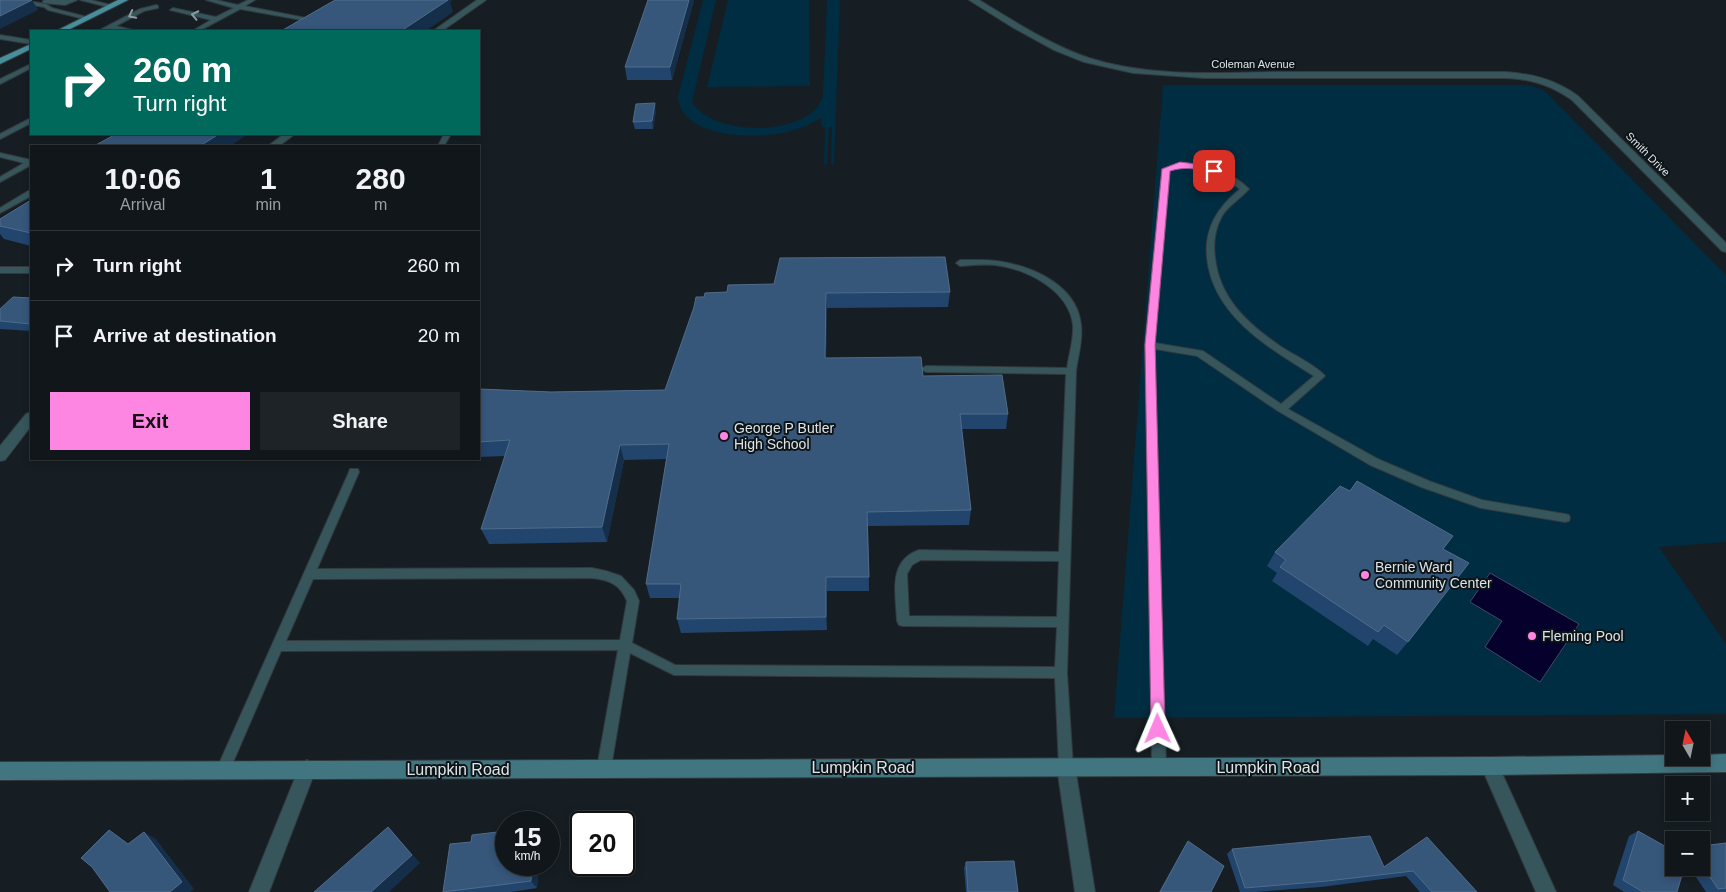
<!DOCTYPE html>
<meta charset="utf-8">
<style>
body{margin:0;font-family:Helvetica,sans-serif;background:#1e2327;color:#f1f3f6;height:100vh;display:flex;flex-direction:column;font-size:19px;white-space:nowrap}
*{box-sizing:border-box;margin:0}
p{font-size:16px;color:#9c9fa2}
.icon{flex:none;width:28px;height:28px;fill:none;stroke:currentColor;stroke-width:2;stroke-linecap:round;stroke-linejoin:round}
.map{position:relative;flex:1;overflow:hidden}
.panel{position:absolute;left:30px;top:145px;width:450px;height:315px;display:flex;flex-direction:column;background:#10161a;border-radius:0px;box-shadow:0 2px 8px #0003,0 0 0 1px #303539}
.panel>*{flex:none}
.banner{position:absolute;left:30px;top:30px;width:450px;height:105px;border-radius:0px;box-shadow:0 2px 8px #0003,0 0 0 1px #303539;background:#00695c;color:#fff;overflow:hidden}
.needle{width:32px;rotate:351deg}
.buttons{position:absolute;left:1665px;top:721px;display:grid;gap:10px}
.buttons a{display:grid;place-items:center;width:45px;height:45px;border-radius:0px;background:#10161a;box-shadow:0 2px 8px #0003,0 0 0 1px #303539;font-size:25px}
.speed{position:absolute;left:495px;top:811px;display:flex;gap:10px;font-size:25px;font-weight:700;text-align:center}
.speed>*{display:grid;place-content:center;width:65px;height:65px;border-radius:50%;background:#10161a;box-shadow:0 2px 8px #0003,0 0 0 1px #303539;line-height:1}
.speed small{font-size:12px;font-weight:400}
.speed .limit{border:2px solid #111;border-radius:8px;background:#fff;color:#111}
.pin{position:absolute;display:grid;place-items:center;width:42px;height:42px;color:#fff;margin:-21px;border-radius:10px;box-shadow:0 2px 8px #0006}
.me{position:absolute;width:55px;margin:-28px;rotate:359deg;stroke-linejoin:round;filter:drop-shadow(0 0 4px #0008)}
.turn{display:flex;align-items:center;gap:18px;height:105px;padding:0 20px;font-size:22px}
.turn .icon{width:65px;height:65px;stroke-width:2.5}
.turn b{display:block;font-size:35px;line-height:42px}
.eta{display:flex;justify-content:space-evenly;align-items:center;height:85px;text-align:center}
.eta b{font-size:30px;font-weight:700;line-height:35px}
.action{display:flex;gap:10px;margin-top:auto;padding:10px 20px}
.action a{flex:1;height:58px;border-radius:0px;background:#fd86e2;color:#111;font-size:20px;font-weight:700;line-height:58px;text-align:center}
.action a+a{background:#1e2327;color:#f1f3f6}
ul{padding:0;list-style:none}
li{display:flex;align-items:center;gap:15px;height:70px;padding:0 20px;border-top:1px solid #303539}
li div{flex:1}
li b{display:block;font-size:19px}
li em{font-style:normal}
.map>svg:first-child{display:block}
.green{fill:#002d41}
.water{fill:#05012c;stroke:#464564}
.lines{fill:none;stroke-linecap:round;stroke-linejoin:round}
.service-casing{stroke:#323a3e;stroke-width:2}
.minor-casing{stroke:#323a3e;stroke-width:2}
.secondary-casing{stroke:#323a3e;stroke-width:2}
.primary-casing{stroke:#323a3e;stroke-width:2}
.service{fill:#36565c;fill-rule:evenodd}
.minor{fill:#36565c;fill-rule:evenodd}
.secondary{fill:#417681;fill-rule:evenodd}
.primary{fill:#498e9d;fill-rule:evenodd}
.wall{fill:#22456d}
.shaded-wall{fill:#152e4a}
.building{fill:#36567a;stroke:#506c8b}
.oneway{stroke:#8a9ca1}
.route{fill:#fd86e2;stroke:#a45793}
.poi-dot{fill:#fd86e2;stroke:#0d1519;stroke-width:2}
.labels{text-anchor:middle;stroke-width:4;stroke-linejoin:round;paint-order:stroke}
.far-street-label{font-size:11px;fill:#dde3e6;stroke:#0d1519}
.poi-label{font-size:14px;fill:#dde3e6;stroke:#0d1519;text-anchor:start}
.near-street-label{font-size:16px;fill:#dde3e6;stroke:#0d1519}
</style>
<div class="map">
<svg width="1726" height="892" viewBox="0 0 1726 892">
<rect width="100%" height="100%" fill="#161e23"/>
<g class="green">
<path d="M703,0H716L692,102C714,139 815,136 823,95L827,0H840L834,165L831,164L832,127H829L827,164L824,165L825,127H822L821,118C809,125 797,130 783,133C753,139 681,138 678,97Z"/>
<path d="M728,0H809L810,86L707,87Z"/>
<path d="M1163,85H1528L1544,90L1726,275V542L1659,547L1726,644V714L1114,718Z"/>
</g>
<path class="water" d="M1490,573L1579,624L1540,682L1485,647L1502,621L1470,602Z"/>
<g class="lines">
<g class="service-casing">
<g id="service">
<path d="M22,0L46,4L52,8L91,18L88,20L48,10L44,7L20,3L19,2Z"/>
<path d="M45,0H77L65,5L43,3V1Z"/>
<path d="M80,0H91L115,6L112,8Z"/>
<path d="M206,0H216L238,5L248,0H255L245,6L316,20L313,22L240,9L199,31H192L211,20L170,10L173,8L216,17L234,8Z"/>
<path d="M156,5L158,6V8L144,11L116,26L133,30L134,31L111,29L105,31H98L140,9Z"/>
<path d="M0,35L31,40V44L0,39Z"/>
<path d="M31,64V68L0,84V79Z"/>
<path d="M31,118V123L0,139V134Z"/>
<path d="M444,134H451L444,146H438Z"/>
<path d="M0,153L31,160V165L0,182V177L24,163L0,157Z"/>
<path d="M1188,163C1210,165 1233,173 1249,189C1240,199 1229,205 1222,216C1215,229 1213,243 1215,257C1219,298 1248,324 1280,346C1292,354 1317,366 1325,376L1288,409L1378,459L1429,481L1482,500L1565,514L1569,515L1570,518L1569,521L1565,522L1481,508L1421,487L1370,465L1278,411L1197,356L1155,349L1166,767L1164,771L1159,773L1154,771L1152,767L1145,345L1162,169L1177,164ZM1177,168C1202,166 1220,175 1240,189C1218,207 1204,228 1207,258C1213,316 1269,348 1314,376L1281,404L1203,351L1155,343L1170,170Z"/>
<path d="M28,191H31V196L0,213V208Z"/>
<path d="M981,260C1020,260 1077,281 1081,325C1083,340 1078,356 1076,371L1067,673L1073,767L1071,771L1066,773L1061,771L1059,767L1055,678L674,675L630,653L611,768L609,772L604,774L599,772L597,768L618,650L281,651L228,774L223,776L218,774L216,770L218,766L349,472L350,469H358L359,472L317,569L592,568L606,571L621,576L634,590L639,601L632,643L675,665L1055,667L1057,627L903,626L899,625L897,621C896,595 887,561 919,550L1059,552L1066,374L926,372L921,369L926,366L1067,368C1069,354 1074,339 1073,325C1069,290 1027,269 995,265C983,264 972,265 960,266L956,263L960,260ZM921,560L1059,561L1057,617L909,616L907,574L912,565ZM592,578C609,580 620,584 627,601L620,640L286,641L313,579Z"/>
<rect x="0" y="267" width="31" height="6"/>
</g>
</g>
<g class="minor-casing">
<g id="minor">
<path d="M477,0H486L442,31H433Z"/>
<path d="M969,0H979C1014,21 1050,45 1089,58C1148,77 1213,73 1274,72C1352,72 1429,72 1506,72C1533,74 1556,80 1578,96L1726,243V252L1722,251L1572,100C1551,85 1531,79 1506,78H1204L1133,73L1084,62L1054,50L1012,27Z"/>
<path d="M284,134H295L279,146H268Z"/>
<path d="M31,412V426L5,460L0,461V446L26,414Z"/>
<path d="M1490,757L1496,760L1556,892H1536L1481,766L1484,760Z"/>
<path d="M1066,758L1072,761L1075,767L1095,892H1075L1057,767L1060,761Z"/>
<path d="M307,760L313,763L316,769L269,892H249L301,763Z"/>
</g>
</g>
<g class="secondary-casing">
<path id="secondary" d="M1726,754V772L1490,775L0,780V762L1490,757L1674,755V758H1701V755Z"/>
</g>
<g class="primary-casing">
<g id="primary">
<path d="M118,0H128L66,31H56Z"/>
<path d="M31,44V49L0,64V58Z"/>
</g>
</g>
<use href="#service" class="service"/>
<use href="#minor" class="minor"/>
<use href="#secondary" class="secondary"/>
<use href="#primary" class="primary"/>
</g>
<g class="wall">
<path d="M694,0L672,80H627L625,67Z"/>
<path d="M656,111L653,129H635L633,122Z"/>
<path d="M31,200V246L4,239L0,234V219Z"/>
<path d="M950,292L948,307L827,308L826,358L923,376L1008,414L1006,429H962L971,510L969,525L868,526L869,591H827V630L681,633L677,619L680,598H650L646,584L666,459L624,460L607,542L489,544L481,529L505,456L479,457V389L551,392L665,390L705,293Z"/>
<path d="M31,298V331L0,329V309Z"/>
<path d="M434,459H451L434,460Z"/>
<path d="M1443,549L1408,642L1397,655L1373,639L1368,646L1272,581L1277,573L1267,566L1275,552Z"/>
<path d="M1638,831L1670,849L1677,892H1624L1613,885L1629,836Z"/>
<path d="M1427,837L1477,892H1420L1406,876L1321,887L1255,892H1240L1227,854L1232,849L1384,867Z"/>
<path d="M1188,841L1211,892H1159L1184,847Z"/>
<path d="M1726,843V892H1706L1690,868H1701V846Z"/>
<path d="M966,862L1018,892H966L964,868Z"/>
<path d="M506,865H539L537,888L511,892H443Z"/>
</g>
<g class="shaded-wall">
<path d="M32,0L38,10L0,29V16Z"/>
<path d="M435,0H453L450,2L453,12L426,31H401Z"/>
<path d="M689,0H694L672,80L670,67Z"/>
<path d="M655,103L656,111L653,129L652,121Z"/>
<path d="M219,134H248L230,146H200Z"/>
<path d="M826,293L827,308L826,373L825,358Z"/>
<path d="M620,445L624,460L607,542L602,527Z"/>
<path d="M826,577L827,591V630L826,617Z"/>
<path d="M388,827L420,863L389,892H371Z"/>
<path d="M144,832L156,839L194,889L190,892H170Z"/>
<path d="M532,865H539L537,888L531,881Z"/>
</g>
<g class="building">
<path d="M0,0H32L0,16Z"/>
<path d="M335,0H448L401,31H281Z"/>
<path d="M648,0H689L670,67H625Z"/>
<path d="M655,103L652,121L633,122L636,104Z"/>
<path d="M116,134H219L200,146H94Z"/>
<path d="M31,200V233L0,226V219Z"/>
<path d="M945,257L950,292L826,293L825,358L921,357L923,376L1002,375L1008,414H960L971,510L867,512L869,577H826V617L677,619L681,584H646L669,444L620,445L602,527L481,529L510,440L479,442V389L551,392L665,390L694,307L696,297H704L705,293L727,292L728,285L774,284L780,258Z"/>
<path d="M13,297L31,298V324L0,321V309Z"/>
<path d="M1357,481L1453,536L1443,549L1469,563L1408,642L1384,625L1378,632L1280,567L1286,560L1275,552L1340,486L1350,491Z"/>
<path d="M388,827L412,855L371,892H314Z"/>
<path d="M109,830L128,844L144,832L182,882L170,892H110L92,867L81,858Z"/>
<path d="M506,831V865H532L531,881L443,892L450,844L471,842L472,835Z"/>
<path d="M1638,831L1670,849H1674V868H1684L1677,892H1643L1623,880Z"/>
<path d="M1370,836L1384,867L1427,837L1477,892H1432L1413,871L1327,881L1245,888L1232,849Z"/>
<path d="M1188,841L1224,866L1211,892H1160Z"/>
<path d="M1726,843V888L1718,889L1701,863V846Z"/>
<path d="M1014,861L1018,892H968L966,862Z"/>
</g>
<defs><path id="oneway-chevron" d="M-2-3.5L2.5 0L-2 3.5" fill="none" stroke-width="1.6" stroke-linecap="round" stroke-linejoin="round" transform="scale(1.25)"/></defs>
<g class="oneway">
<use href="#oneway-chevron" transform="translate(132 15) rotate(153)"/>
<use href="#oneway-chevron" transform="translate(195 15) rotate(-168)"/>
</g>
<path class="route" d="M1180,162L1203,165L1218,171L1214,174C1199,169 1186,166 1170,171L1155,345L1165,729L1163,734L1158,736L1153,734L1151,729L1145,345L1162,169Z"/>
<g class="poi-dot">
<circle cx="724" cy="436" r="5"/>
<circle cx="1365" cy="575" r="5"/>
<circle cx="1532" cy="636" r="5"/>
</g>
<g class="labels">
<g class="far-street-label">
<text x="1253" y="68">Coleman Avenue</text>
<text transform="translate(1648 154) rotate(45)" y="4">Smith Drive</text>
</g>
<g class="poi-label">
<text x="734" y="433">George P Butler<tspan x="734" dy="16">High School</tspan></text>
<text x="1375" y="572">Bernie Ward<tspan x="1375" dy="16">Community Center</tspan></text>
<text x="1542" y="641">Fleming Pool</text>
</g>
<g class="near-street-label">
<text x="863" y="773">Lumpkin Road</text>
<text x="1268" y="773">Lumpkin Road</text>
<text x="458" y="775">Lumpkin Road</text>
</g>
</g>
</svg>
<div class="buttons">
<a><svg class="needle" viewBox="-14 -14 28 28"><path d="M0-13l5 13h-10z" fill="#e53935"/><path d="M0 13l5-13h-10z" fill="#9c9fa2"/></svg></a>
<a>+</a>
<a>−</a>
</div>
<div class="speed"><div>15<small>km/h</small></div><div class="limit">20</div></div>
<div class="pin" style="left:1214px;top:171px;background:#d93025"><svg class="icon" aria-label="arrive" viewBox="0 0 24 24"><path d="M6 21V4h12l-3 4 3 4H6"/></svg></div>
<svg class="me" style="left:1158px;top:729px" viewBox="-20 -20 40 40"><path d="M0-17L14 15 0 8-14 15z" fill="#fd86e2" stroke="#fff" stroke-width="4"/></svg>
<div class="banner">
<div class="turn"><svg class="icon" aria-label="right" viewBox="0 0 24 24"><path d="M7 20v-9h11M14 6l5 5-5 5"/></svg><div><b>260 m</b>Turn right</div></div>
</div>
<section class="panel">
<div class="eta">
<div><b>10:06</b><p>Arrival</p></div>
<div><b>1</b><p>min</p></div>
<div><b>280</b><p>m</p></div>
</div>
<ul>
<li><svg class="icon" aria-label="right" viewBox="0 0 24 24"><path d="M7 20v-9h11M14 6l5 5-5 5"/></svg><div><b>Turn right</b></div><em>260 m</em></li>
<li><svg class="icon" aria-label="arrive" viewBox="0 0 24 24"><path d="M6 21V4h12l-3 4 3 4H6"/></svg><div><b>Arrive at destination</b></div><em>20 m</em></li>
</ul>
<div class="action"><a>Exit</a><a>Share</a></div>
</section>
</div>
